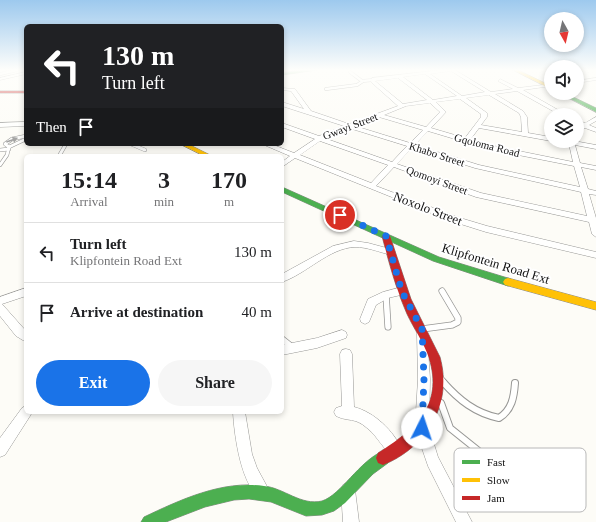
<!DOCTYPE html>
<style>
body{margin:0;font-family:Georgia,serif;background:#f6f6f6;color:#202124;height:100vh;display:flex;flex-direction:column;font-size:15px;white-space:nowrap}
*{box-sizing:border-box;margin:0}
p{font-size:13px;color:#757577}
.icon{flex:none;width:22px;height:22px;fill:none;stroke:currentColor;stroke-width:2;stroke-linecap:round;stroke-linejoin:round}
.map{position:relative;flex:1;overflow:hidden}
.panel{position:absolute;left:24px;top:154px;width:260px;height:260px;display:flex;flex-direction:column;background:#fff;border-radius:6px;box-shadow:0 2px 6px #0003}
.panel>*{flex:none}
.hud{position:absolute;left:24px;top:24px;width:260px;height:122px;border-radius:6px;box-shadow:0 2px 6px #0003;background:#202124;color:#fff;overflow:hidden}
.needle{width:26px;rotate:172deg}
.tools{position:absolute;left:544px;top:12px;display:grid;gap:8px}
.tools a{display:grid;place-items:center;width:40px;height:40px;border-radius:50%;background:#fff;box-shadow:0 2px 6px #0003;font-size:20px}
.pin{position:absolute;display:grid;place-items:center;width:34px;height:34px;color:#fff;margin:-17px;border:2px solid #fff;border-radius:50%;box-shadow:0 1px 4px #0007}
.me{position:absolute;width:44px;margin:-22px;rotate:4deg;stroke-linejoin:round;filter:drop-shadow(0 0 3px #0008)}
.turn{display:flex;align-items:center;gap:14px;height:84px;padding:0 12px;font-size:18px}
.turn .icon{width:52px;height:52px;stroke-width:2.5}
.turn b{display:block;font-size:28px;line-height:34px}
.then{display:flex;align-items:center;height:38px;padding:0 12px;background:#0003;gap:8px;font-size:15px}
.eta{display:flex;justify-content:space-evenly;align-items:center;height:68px;text-align:center}
.eta b{font-size:24px;font-weight:600;line-height:28px}
.cta{display:flex;gap:8px;margin-top:auto;padding:8px 12px}
.cta a{flex:1;height:46px;border-radius:24px;background:#1a73e8;color:#fff;font-size:16px;font-weight:600;line-height:46px;text-align:center}
.cta a+a{background:#f6f6f6;color:#202124}
ul{padding:0;list-style:none}
li{display:flex;align-items:center;gap:12px;height:60px;padding:0 12px;border-top:1px solid #e0e0e0}
li div{flex:1}
li b{display:block;font-size:15px}
li em{font-style:normal}
.map>svg:first-child{display:block}
.lines{fill:none;stroke-linecap:round;stroke-linejoin:round}
.lane-far3-casing{stroke:#979795;stroke-width:3.5}
.lane-far2-casing{stroke:#979795;stroke-width:4}
.lane-far1-casing{stroke:#979795;stroke-width:7}
.lane-casing{stroke:#979795;stroke-width:8}
.street-casing{stroke:#979795;stroke-width:1}
.fast-casing{stroke:#8e8d8b;stroke-width:1}
.slow-casing{stroke:#8e8d8b;stroke-width:1}
.jam-casing{stroke:#8e8d8b;stroke-width:1}
.lane-far3{stroke:#fffffe;stroke-width:2.5}
.lane-far2{stroke:#fffffe;stroke-width:3}
.lane-far1{stroke:#fffffe;stroke-width:5.5}
.lane{stroke:#fffffe;stroke-width:6}
.street{fill:#fffffe;fill-rule:evenodd}
.fast{fill:#4caf50;fill-rule:evenodd}
.slow{fill:#ffc107;fill-rule:evenodd}
.jam{fill:#c62828;fill-rule:evenodd}
.oneway{fill:#a0a09f}
.route{stroke:#1a73e8;stroke-width:7;stroke-dasharray:0 12.6}
.labels{text-anchor:middle;stroke-width:4;stroke-linejoin:round;paint-order:stroke}
.far-street-label{font-size:11px;fill:#111;stroke:#fff}
.street-label{font-size:13px;fill:#111;stroke:#fff}
.key{fill:#fff;stroke:#b8b8b8;stroke-width:1}
.key-label{font-size:11px;fill:#111}
</style>
<div class="map">
<svg width="596" height="522" viewBox="0 0 596 522">
<rect width="100%" height="100%" fill="#fdfcf7"/>
<g class="lines">
<g class="lane-far3-casing">
<g id="lane-far3">
<path d="M350,72L362,81L373,80"/>
<path d="M0,74L17,70"/>
<path d="M326,89L357,85L363,81"/>
</g>
</g>
<g class="lane-far2-casing">
<g id="lane-far2">
<path d="M131,144L145,150"/>
<path d="M9,147L5,144L12,139L26,136"/>
<path d="M9,147L26,139"/>
<path d="M0,150L9,149"/>
<path d="M59,156L66,144"/>
<path d="M0,165L7,155L9,147"/>
</g>
</g>
<g class="lane-far1-casing">
<g id="lane-far1">
<path d="M386,295L388,327"/>
<path d="M422,329L452,325L458,322V318L442,291"/>
<path d="M282,339L292,347"/>
<path d="M442,380L444,383"/>
</g>
</g>
<g class="lane-casing">
<g id="lane">
<path d="M443,382C459,400 475,413 499,418C512,410 514,397 515,383"/>
<path d="M441,403L450,428L485,456"/>
</g>
</g>
<g class="street-casing">
<g id="street">
<path d="M441,70H455L491,92L513,89L498,81L500,79L518,88L551,84V86L523,90L567,115H560L517,91L495,94L523,111L527,117L528,133L551,137V141L479,128L470,140L489,145L573,162L569,144L558,141H574L596,145V149L575,145L580,163L596,166V170L581,167L588,189L596,191V195L589,194L596,218V237L592,234L589,222L476,197L394,167L376,186L457,217L487,226L596,252V258L486,232L451,221L295,158L282,167V162L290,156L262,144H271L294,153L315,139L282,127V123L319,136L344,126L282,106V102L304,109L291,91L282,90V88L295,89L311,111L349,124L398,106L371,82L372,78ZM451,71L485,92L462,96L430,74ZM425,74L457,96L433,100L403,77ZM398,78L427,100L403,104L375,81ZM489,95L519,113L521,117L522,132L481,125L487,117V113L466,98ZM460,99L481,114V117L465,138L431,128L446,112L436,102ZM430,103L440,112L426,127L384,115L406,106ZM379,117L423,130L410,143L355,126ZM349,128L407,146L392,162L324,138ZM428,131L488,149L574,166L580,187L479,165L415,145ZM320,141L388,165L371,183L300,155ZM412,148L475,168L581,192L587,216L481,193L397,164Z"/>
<rect x="548" y="70" width="3" height="2"/>
<path d="M26,72V74L0,80V78Z"/>
<path d="M596,78V80L577,83V81Z"/>
<path d="M596,117V121L589,125L596,128V132L585,128L577,132V128L581,126L577,124V120L585,123Z"/>
<path d="M26,122V126L0,127V123Z"/>
<path d="M354,241L368,243L394,250L395,252L391,255C379,252 367,247 355,247C329,248 306,274 282,282V274L333,246Z"/>
<path d="M402,287L405,288L407,291L405,294L388,298L376,305L369,322L365,324L361,322L360,319L368,299L383,292Z"/>
<path d="M26,288V296L2,304L26,331V342L16,336L0,316V297Z"/>
<path d="M422,329L426,331L427,334L430,379L429,428L438,457L472,522H456L428,466L415,428L418,379L417,334L418,331Z"/>
<path d="M342,330L346,332L347,335L346,338L317,348L282,355V345L317,338Z"/>
<path d="M346,349L350,350L352,354L354,407C374,412 394,431 402,450L400,455L395,457C385,453 377,435 367,428C355,417 348,422 336,416L334,412L336,408L342,406L340,354L342,350Z"/>
<path d="M26,406V412H32L30,416L5,455L0,457V438L22,408Z"/>
<path d="M233,412H245L252,454L257,468L270,492L268,497L263,499C241,490 234,433 233,412Z"/>
<path d="M348,483L353,485L355,490L359,522H343L341,490L343,485Z"/>
</g>
</g>
<g class="fast-casing">
<g id="fast">
<path d="M304,70H317L282,75V73Z"/>
<path d="M559,93H565L596,108V112Z"/>
<path d="M282,187L439,257L511,279L513,282L511,285L508,286L433,261L282,192Z"/>
<path d="M383,451L388,453L390,458L388,463L373,474L345,503L334,511L322,515L306,516L271,502L249,499L234,500L205,507L166,522H141L144,517C180,500 222,480 264,486C284,488 301,506 322,501C341,495 359,461 383,451Z"/>
</g>
</g>
<g class="slow-casing">
<g id="slow">
<path d="M513,70H518L551,86V89Z"/>
<path d="M180,144H188L212,156H204Z"/>
<path d="M508,278L596,302V310L505,285L503,282L505,279Z"/>
</g>
</g>
<g class="jam-casing">
<g id="jam">
<rect x="0" y="91" width="26" height="2"/>
<path d="M386,233L390,236L411,299L440,357C453,404 427,447 383,465L378,463L376,458L378,453C414,430 444,406 429,358C424,343 414,329 407,314C396,289 389,263 382,236Z"/>
</g>
</g>
<use href="#lane-far3" class="lane-far3"/>
<use href="#lane-far2" class="lane-far2"/>
<use href="#lane-far1" class="lane-far1"/>
<use href="#lane" class="lane"/>
<use href="#street" class="street"/>
<use href="#fast" class="fast"/>
<use href="#slow" class="slow"/>
<use href="#jam" class="jam"/>
</g>
<defs><path id="oneway-solid" d="M-6-.8H1V-3.2L6.5 0L1 3.2V.8H-6Z"/></defs>
<use class="oneway" href="#oneway-solid" transform="translate(12 140) rotate(-20)"/>
<linearGradient id="sky" x2="0" y2="1"><stop stop-color="#9dc9ee"/><stop offset="0.49" stop-color="#fefefb"/><stop offset="1" stop-color="#fefefb" stop-opacity="0"/></linearGradient>
<rect width="596" height="143" fill="url(#sky)"/>
<g class="lines">
<path class="route" d="M340,215L386,236L402,292L422,329L424,379L422,428"/>
</g>
<g class="labels">
<g class="far-street-label">
<text transform="translate(350 126) rotate(-21)" y="4">Gwayi Street</text>
<text transform="translate(487 145) rotate(14)" y="4">Gqoloma Road</text>
<text transform="translate(437 154) rotate(18)" y="4">Khabo Street</text>
<text transform="translate(437 180) rotate(20)" y="4">Qomoyi Street</text>
</g>
<g class="street-label">
<text transform="translate(428 208) rotate(21)" y="5">Noxolo Street</text>
<text transform="translate(496 263) rotate(17)" y="5">Klipfontein Road Ext</text>
</g>
</g>
<rect x="454" y="448" width="132" height="64" rx="6" class="key"/>
<rect x="462" y="460" width="18" height="4" fill="#4caf50"/>
<rect x="462" y="478" width="18" height="4" fill="#ffc107"/>
<rect x="462" y="496" width="18" height="4" fill="#c62828"/>
<g class="key-label">
<text x="487" y="466">Fast</text>
<text x="487" y="484">Slow</text>
<text x="487" y="502">Jam</text>
</g>
</svg>
<div class="tools">
<a><svg class="needle" viewBox="-14 -14 28 28"><path d="M0-13l5 13h-10z" fill="#e53935"/><path d="M0 13l5-13h-10z" fill="#757577"/></svg></a>
<a><svg class="icon" aria-label="sound" viewBox="0 0 24 24"><path d="M4 9h4l5-4v14l-5-4H4zM17 9q2 3 0 6"/></svg></a>
<a><svg class="icon" aria-label="layers" viewBox="0 0 24 24"><path d="M12 4l9 5-9 5-9-5zM3 14l9 5 9-5"/></svg></a>
</div>
<div class="pin" style="left:340px;top:215px;background:#d93025"><svg class="icon" aria-label="arrive" viewBox="0 0 24 24"><path d="M6 21V4h12l-3 4 3 4H6"/></svg></div>
<svg class="me" style="left:422px;top:428px" viewBox="-20 -20 40 40"><circle r="19" fill="#fff"/><path d="M0-13L10 11 0 6-10 11z" fill="#1a73e8"/></svg>
<div class="hud">
<div class="turn"><svg class="icon" aria-label="left" viewBox="0 0 24 24"><path d="M17 20v-9H6M10 6l-5 5 5 5"/></svg><div><b>130 m</b>Turn left</div></div>
<div class="then">Then<svg class="icon" aria-label="arrive" viewBox="0 0 24 24"><path d="M6 21V4h12l-3 4 3 4H6"/></svg></div>
</div>
<section class="panel">
<div class="eta">
<div><b>15:14</b><p>Arrival</p></div>
<div><b>3</b><p>min</p></div>
<div><b>170</b><p>m</p></div>
</div>
<ul>
<li><svg class="icon" aria-label="left" viewBox="0 0 24 24"><path d="M17 20v-9H6M10 6l-5 5 5 5"/></svg><div><b>Turn left</b><p>Klipfontein Road Ext</p></div><em>130 m</em></li>
<li><svg class="icon" aria-label="arrive" viewBox="0 0 24 24"><path d="M6 21V4h12l-3 4 3 4H6"/></svg><div><b>Arrive at destination</b></div><em>40 m</em></li>
</ul>
<div class="cta"><a>Exit</a><a>Share</a></div>
</section>
</div>
